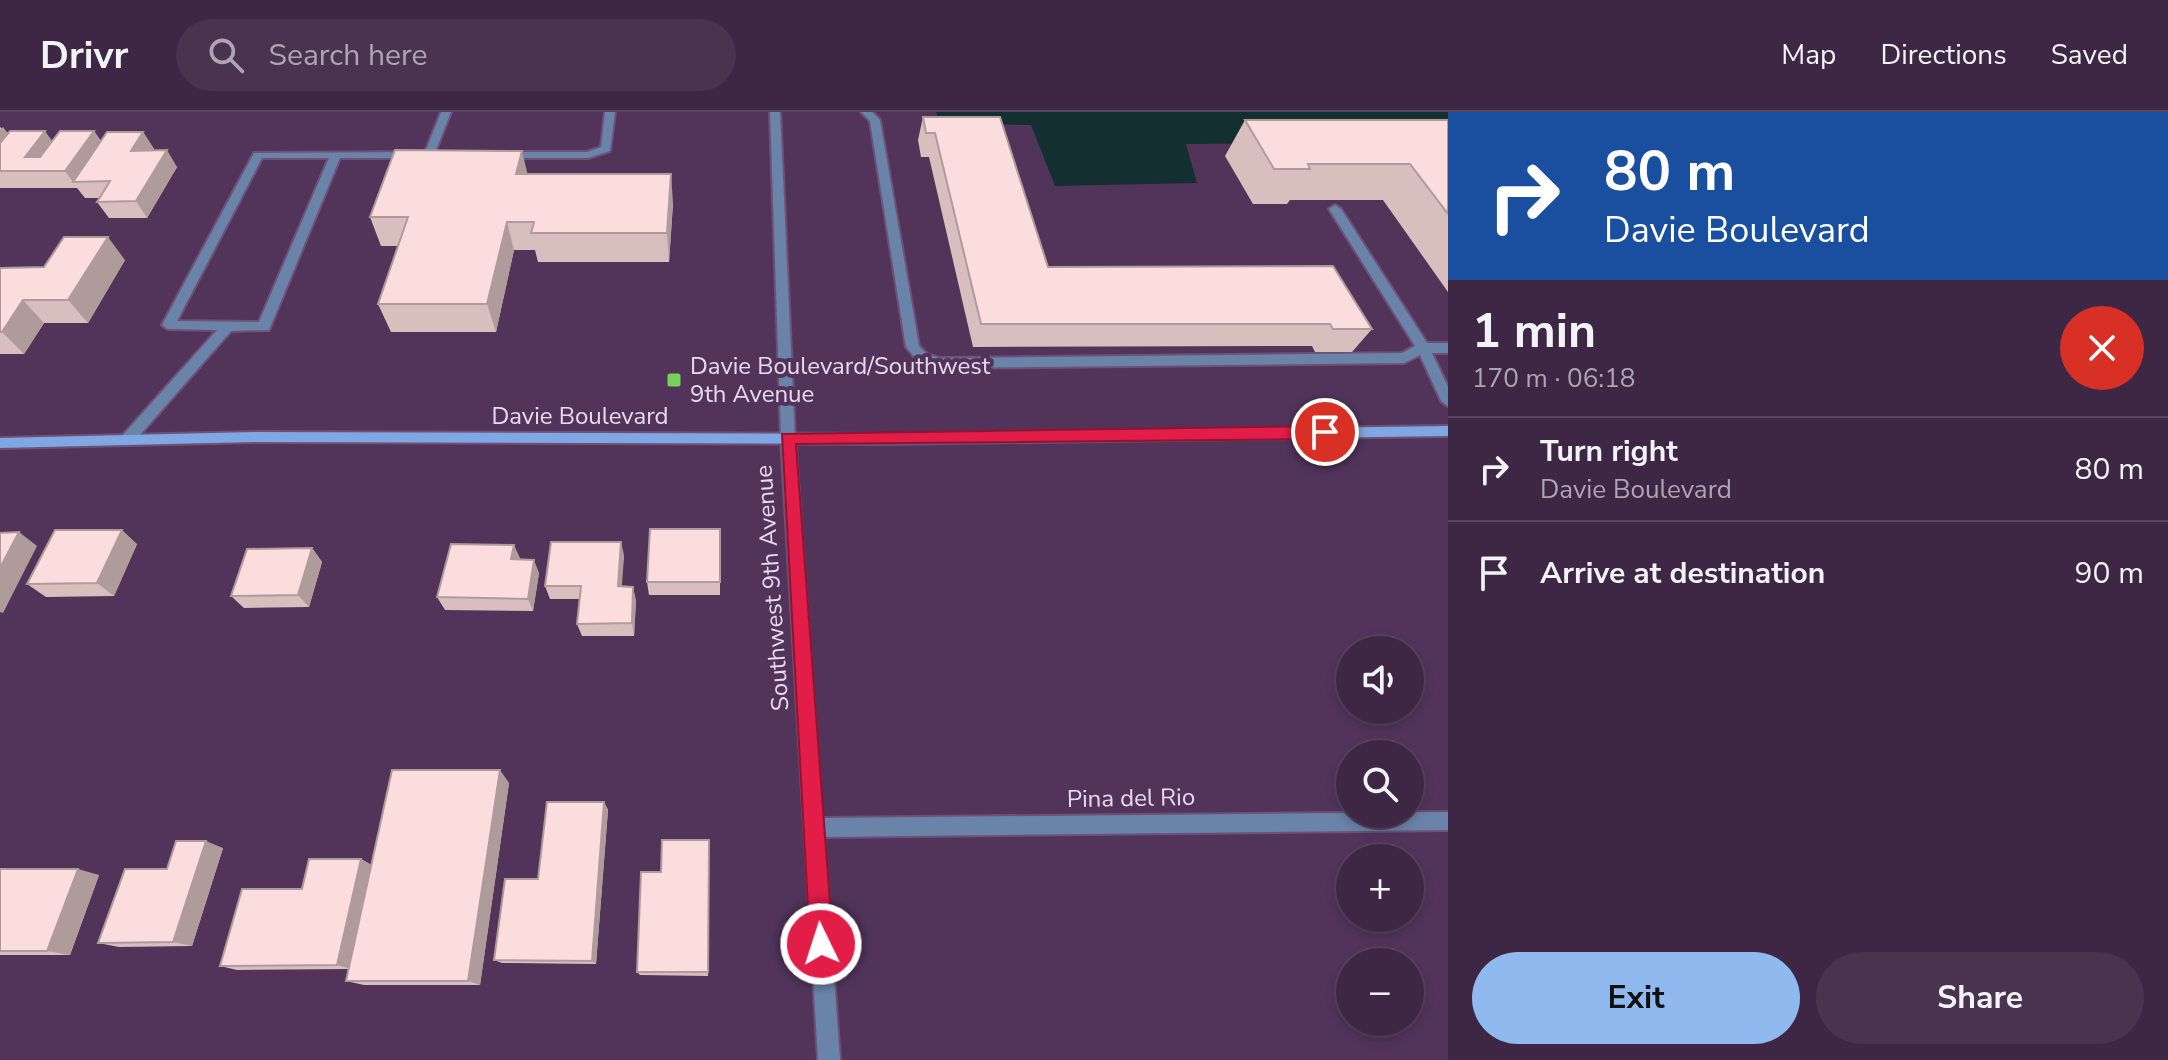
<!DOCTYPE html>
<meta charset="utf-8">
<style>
body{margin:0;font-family:"Nunito Sans",sans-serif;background:#49334f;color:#f1f3f6;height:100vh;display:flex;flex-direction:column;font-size:30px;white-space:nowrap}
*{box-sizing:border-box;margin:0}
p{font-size:26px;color:#ada5b2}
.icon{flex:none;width:44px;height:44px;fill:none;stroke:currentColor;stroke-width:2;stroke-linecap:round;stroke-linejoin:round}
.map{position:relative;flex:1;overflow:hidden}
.sheet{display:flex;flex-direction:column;background:#3e2744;width:720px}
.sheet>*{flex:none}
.guide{background:#1a4fa0;color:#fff;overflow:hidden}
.buttons{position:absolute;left:1336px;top:524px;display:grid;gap:16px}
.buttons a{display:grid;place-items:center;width:88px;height:88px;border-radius:50%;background:#3e2744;box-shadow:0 4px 12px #0003,0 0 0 2px #57445d;font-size:40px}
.pin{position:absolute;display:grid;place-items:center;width:68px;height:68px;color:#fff;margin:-34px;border:4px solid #fff;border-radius:50%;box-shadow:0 2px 8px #0007}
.me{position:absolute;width:88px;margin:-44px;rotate:356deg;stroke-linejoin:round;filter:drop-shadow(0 0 6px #0008)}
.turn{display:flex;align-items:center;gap:28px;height:168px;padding:0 24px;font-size:36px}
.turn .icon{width:104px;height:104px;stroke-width:2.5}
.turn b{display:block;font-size:56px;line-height:68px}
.round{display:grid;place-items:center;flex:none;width:84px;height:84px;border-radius:42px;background:#49334f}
.overview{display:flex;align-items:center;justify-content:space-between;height:136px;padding:0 24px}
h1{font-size:48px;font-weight:700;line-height:60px}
.primary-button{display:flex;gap:16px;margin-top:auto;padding:16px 24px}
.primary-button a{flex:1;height:92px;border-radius:48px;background:#90b9f0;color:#111;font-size:32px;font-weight:700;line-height:92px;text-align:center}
.primary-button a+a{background:#49334f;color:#f1f3f6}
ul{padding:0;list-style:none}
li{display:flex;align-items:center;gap:24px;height:104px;padding:0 24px;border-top:2px solid #57445d}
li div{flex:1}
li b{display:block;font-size:30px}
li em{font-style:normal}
header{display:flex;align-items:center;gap:48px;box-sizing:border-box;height:112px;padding:0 40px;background:#3e2744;border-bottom:2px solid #57445d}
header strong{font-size:38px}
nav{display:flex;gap:44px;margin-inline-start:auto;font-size:28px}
.search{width:560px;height:72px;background:#49334f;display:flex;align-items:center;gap:20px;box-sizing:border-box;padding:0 28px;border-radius:44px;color:#ada5b2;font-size:30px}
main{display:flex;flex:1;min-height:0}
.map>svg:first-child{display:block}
.water{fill:#132f30}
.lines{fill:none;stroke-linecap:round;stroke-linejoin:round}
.service-casing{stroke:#6d5276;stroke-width:4}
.minor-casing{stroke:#6d5276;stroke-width:4}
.secondary-casing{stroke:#6d5276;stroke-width:4}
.service{fill:#6a83a9;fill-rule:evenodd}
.minor{fill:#6a83a9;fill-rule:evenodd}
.secondary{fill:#7fa7e3;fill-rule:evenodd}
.wall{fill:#d9bebe}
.shaded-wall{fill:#b09b9b}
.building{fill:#fcdddd;stroke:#b09b9b;stroke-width:2}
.route{fill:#e11d48;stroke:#92132f;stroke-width:2}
.poi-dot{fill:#77d259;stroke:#52345b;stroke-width:3}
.labels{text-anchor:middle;stroke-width:8;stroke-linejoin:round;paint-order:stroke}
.poi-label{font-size:24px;fill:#ead8f0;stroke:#52345b;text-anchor:start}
.street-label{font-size:24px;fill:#ead8f0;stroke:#52345b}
</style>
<header>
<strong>Drivr</strong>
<div class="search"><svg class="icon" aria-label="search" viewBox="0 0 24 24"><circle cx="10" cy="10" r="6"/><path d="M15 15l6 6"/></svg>Search here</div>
<nav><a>Map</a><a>Directions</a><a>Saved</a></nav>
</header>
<main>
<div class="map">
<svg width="1448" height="948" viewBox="0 0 1448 948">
<rect width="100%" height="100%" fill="#52345b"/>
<path class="water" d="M936,0H1448V30L1186,32L1197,71L1055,74L1031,13L939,11Z"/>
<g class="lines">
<g class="service-casing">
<g id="service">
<path d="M441,0H451L434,43L425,45L424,43Z"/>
<path d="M605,0H615L610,39L588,46H502L497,43L502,40H587L601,35Z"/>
<path d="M861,0H872L880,8L919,234L927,242L939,246L1402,241L1415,234L1329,97L1335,93L1341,97L1427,231H1448V241H1432L1448,275V294L1441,289L1420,243L1404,251L938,256L917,248L906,235L870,9Z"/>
<path d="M254,41L415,40L420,43L415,46H340L269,218L231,219L132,332H122L120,328L122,324L217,218L168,217L162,213ZM262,46H329L259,210L177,209Z"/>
</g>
</g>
<g class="minor-casing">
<path id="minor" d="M770,0H780L795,326L822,706L1448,700V718L824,725L840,948H818L781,326Z"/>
</g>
<g class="secondary-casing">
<path id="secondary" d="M1448,314V324L884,332L254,330L0,336V326L254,320L884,322Z"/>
</g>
<use href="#service" class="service"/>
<use href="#minor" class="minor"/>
<use href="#secondary" class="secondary"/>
</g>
<g class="wall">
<path d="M923,5L1048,155L1372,217L1352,240H1315L1312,234L973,235L929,45H921L918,28Z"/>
<path d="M1245,8H1448V180L1383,88H1290L1287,92H1253L1225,44Z"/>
<path d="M0,15L8,21L52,29L94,19L101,29L143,20L154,37L153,39L177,55L147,106H109L97,90L99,86H85L77,76H0Z"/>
<path d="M527,62L673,91L669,150H538L535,138H514L496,220H391L378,192L398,134H381L370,105Z"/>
<path d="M125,148L88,211H44L24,242H0V155H44Z"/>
<path d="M720,417V483H649L647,470Z"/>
<path d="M137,432L114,484L46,485L27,472Z"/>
<path d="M514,433L519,447L539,461L533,499L445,498L437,485Z"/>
<path d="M312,436L322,450L309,495L244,496L231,484Z"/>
<path d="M624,443L621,474L636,488L634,524H582L577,512L580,487H550L545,474Z"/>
<path d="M509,671L480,873H364L346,869L348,857L237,858L220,854L302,777L361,747L371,753Z"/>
<path d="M604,690L608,698L596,852L502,851L494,848Z"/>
<path d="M709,735L708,864L640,863L637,860L661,760Z"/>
<path d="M223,736L192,834L119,835L98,831L167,757Z"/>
<path d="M0,757L99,763L70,843H0Z"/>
</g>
<g class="shaded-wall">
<path d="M3,15L16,32L0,50V18Z"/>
<path d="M45,19L57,36L39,59L25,45Z"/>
<path d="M94,19L105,36L73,70L65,59Z"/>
<path d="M143,20L154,37L142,55L131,39Z"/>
<path d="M167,38L177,55L147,106L136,89Z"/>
<path d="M522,39L529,68L516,62Z"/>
<path d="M671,62L673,91L669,150L667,121Z"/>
<path d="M507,110L514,138L496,220L487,192Z"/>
<path d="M108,125L125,148L88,211L68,188Z"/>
<path d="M23,188L44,211L24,242L2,220Z"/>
<path d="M122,418L137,432L114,484L97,471Z"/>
<path d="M19,420L37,434L3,501L0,500V456Z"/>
<path d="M621,430L624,443L621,487L618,474Z"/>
<path d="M514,433L520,446L517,461L511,447Z"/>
<path d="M312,436L322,450L309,495L298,483Z"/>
<path d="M534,448L539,461L533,499L528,487Z"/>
<path d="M633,475L636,488L634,524L632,511Z"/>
<path d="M500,658L509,671L480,873L468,869Z"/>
<path d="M604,690L608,698L596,852L592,849Z"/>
<path d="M206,729L223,736L192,834L173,830Z"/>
<path d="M361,747L372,753L351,857L337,853Z"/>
<path d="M78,757L99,763L70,843L47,839Z"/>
</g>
<g class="building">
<path d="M923,5H1000L1048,155L1333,154L1372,217H1333L1330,212H981L935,21H926Z"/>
<path d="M1245,8H1448V102L1410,52H1308L1310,57H1274Z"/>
<path d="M10,19H45L25,45H40L60,19H94L65,59H0V31Z"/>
<path d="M107,20H143L131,39L167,38L136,89L97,90L110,69L73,70Z"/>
<path d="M395,38L522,39L516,62H671L667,121H531L534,110H507L487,192H378L408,105H370Z"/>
<path d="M64,125H108L68,188H23L2,220H0V156L44,155Z"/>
<path d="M650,417H720V470H647Z"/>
<path d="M55,418H122L97,471L27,472Z"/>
<path d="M19,420L0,456V421Z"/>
<path d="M551,430H621L618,474L633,475L632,511L577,512L581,474H545Z"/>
<path d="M451,432L514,433L511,447L534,448L528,487L437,485Z"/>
<path d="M312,436L298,483L231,484L247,437Z"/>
<path d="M392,658H500L468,869H346Z"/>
<path d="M547,690H604L592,849L494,848L505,767H538Z"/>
<path d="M662,728H709L708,860H637L641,760H661Z"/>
<path d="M176,729H206L173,830L98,831L125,757H167Z"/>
<path d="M309,747H361L337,853L220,854L242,777H302Z"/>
<path d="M0,757H78L47,839H0Z"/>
</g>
<path class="route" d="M1325,314L1333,320L1325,327L796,332L833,832L830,840L821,843L813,840L810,832L782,322Z"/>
<rect class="poi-dot" x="666" y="260" width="16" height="16" rx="4"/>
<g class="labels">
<g class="poi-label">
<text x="690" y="262">Davie Boulevard/Southwest<tspan x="690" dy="28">9th Avenue</tspan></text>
</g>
<g class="street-label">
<text x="580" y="312">Davie Boulevard</text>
<text transform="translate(772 476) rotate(-94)" y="8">Southwest 9th Avenue</text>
<text transform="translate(1131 686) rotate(-1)" y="8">Pina del Rio</text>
</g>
</g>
</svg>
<div class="buttons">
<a><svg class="icon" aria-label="sound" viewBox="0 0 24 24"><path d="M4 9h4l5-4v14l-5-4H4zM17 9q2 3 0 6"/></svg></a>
<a><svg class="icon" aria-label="search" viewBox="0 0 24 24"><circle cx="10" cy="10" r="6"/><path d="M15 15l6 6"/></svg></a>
<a>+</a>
<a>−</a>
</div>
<div class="pin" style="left:1325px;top:320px;background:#d93025"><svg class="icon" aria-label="arrive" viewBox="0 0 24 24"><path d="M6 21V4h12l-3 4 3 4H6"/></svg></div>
<svg class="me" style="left:821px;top:832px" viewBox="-20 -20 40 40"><circle r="17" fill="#e11d48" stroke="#fff" stroke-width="3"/><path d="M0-11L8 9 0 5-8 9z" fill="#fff"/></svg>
</div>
<section class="sheet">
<div class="guide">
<div class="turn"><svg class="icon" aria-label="right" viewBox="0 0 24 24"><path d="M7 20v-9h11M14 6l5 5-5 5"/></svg><div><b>80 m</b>Davie Boulevard</div></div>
</div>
<div class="overview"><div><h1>1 min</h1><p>170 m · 06:18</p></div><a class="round" style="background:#d93025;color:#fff"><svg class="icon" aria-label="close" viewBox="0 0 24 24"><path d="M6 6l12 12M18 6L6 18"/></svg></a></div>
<ul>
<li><svg class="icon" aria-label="right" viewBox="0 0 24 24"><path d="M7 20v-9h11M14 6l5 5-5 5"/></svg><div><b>Turn right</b><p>Davie Boulevard</p></div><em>80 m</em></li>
<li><svg class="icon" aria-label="arrive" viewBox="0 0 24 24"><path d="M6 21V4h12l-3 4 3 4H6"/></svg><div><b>Arrive at destination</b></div><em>90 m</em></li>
</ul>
<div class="primary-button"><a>Exit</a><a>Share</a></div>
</section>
</main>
